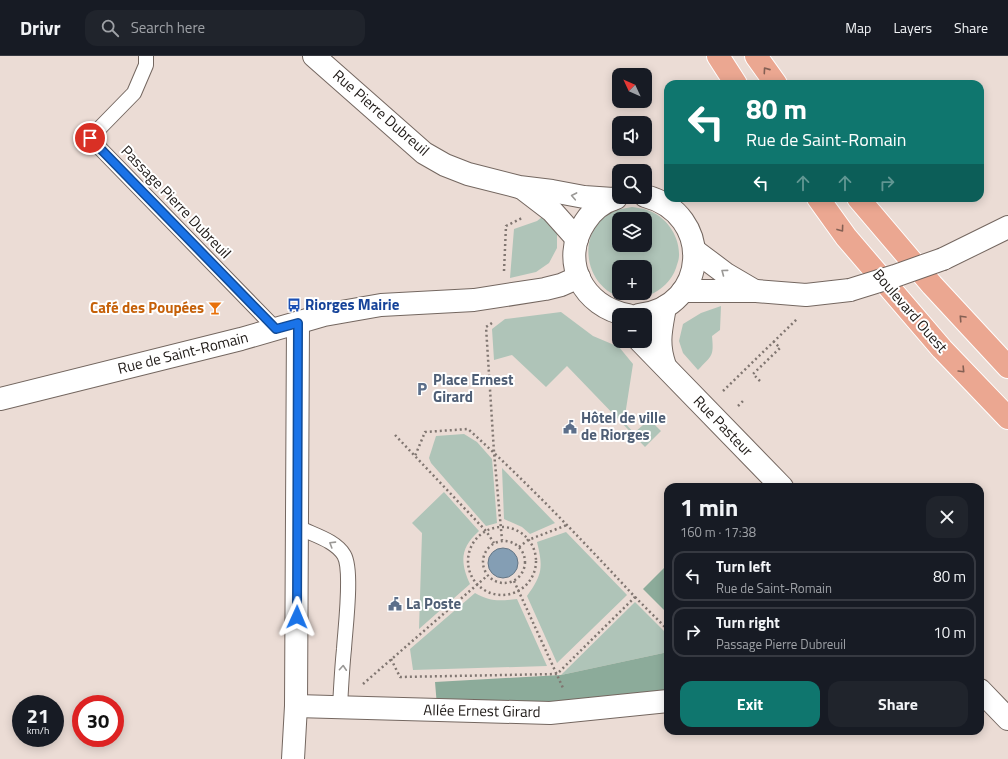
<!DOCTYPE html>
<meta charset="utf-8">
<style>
body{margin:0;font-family:"Titillium Web",sans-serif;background:#20242c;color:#f1f3f6;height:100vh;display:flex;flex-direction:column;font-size:15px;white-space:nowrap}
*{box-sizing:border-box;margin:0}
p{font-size:13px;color:#9ea1a6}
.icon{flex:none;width:22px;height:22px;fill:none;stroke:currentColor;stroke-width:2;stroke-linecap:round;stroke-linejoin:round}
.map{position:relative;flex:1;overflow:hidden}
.sheet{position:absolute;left:664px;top:427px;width:320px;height:252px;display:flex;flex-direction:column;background:#171b24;border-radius:12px;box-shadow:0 2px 10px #0003}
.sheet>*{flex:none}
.top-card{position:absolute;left:664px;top:24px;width:320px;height:122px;border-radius:12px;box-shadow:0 2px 10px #0003;background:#0f766e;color:#fff;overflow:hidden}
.needle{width:26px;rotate:314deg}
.fabs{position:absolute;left:612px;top:12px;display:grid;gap:8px}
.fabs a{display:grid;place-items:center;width:40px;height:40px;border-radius:8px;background:#171b24;box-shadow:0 2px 10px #0003;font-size:20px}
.speed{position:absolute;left:12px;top:639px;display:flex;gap:8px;font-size:20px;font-weight:700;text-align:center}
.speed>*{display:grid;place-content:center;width:52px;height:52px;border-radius:50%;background:#171b24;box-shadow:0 2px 10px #0003;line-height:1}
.speed small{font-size:10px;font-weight:400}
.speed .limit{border:6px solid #d22;background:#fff;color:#111}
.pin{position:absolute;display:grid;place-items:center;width:34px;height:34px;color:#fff;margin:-17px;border:2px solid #fff;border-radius:50%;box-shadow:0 1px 4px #0007}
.me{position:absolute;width:44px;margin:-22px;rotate:1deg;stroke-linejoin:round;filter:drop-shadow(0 0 3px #0008)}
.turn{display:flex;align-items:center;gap:14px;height:84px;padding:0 16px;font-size:18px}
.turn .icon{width:52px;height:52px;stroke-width:2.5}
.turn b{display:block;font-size:28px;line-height:34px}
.lanes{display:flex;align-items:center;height:38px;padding:0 16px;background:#0003;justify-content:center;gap:20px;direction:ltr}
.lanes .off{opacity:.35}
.round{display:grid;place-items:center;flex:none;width:42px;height:42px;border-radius:12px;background:#20242c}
.headline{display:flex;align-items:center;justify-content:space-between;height:68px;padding:0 16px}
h1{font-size:24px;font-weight:700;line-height:30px}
.action{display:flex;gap:8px;margin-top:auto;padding:8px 16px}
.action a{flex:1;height:46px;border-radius:12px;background:#0f766e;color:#fff;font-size:16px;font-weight:700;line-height:46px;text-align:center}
.action a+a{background:#20242c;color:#f1f3f6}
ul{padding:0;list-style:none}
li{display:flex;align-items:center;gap:12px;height:50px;margin:0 8px 6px;padding:0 8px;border:2px solid #363941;border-radius:12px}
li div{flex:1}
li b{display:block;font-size:15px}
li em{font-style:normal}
header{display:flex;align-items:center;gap:24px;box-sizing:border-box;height:56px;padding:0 20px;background:#171b24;border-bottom:1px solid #363941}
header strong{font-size:19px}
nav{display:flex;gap:22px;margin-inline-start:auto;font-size:14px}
.search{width:280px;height:36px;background:#20242c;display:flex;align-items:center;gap:10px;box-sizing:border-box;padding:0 14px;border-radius:12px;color:#9ea1a6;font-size:15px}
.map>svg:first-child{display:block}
.green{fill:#afc4b8;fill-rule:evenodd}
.forest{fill:#8cab9a}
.water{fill:#849eb4;stroke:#657685}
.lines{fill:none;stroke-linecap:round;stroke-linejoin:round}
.service-casing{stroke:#746760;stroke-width:16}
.minor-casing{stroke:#746760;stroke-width:24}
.tertiary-casing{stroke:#746760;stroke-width:24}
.primary-casing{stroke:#fff;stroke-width:24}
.path{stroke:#807671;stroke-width:2.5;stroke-dasharray:2 3;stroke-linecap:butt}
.service{stroke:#fff;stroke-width:14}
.minor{stroke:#fff;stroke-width:22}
.tertiary{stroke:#fff;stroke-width:22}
.primary{stroke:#eba791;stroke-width:22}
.tertiary-bridge-casing{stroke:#746760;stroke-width:24;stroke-linecap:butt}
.tertiary-bridge{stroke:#fff;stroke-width:22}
.oneway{stroke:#846054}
.oneway2{stroke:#9a9896}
.route-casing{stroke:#114b97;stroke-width:10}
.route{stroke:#1a73e8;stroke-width:7}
.labels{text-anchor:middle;stroke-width:4;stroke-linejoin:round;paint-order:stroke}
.street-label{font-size:15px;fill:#1e1916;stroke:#fff}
.transit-label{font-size:15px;font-weight:bold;fill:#164399;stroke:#fff;text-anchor:start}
.food-label{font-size:15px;font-weight:bold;fill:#c56008;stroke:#fff;text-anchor:end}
.service-label{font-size:15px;font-weight:bold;fill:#4e5e75;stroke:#fff;text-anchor:start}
</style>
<header>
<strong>Drivr</strong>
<div class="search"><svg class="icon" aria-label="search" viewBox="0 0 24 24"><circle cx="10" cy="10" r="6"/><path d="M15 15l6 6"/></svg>Search here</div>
<nav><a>Map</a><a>Layers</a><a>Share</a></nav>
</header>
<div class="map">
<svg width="1008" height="703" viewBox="0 0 1008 703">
<rect width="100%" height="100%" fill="#ebdcd5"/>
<g class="green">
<path d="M632,151C637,152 642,152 647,154C666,160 680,180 679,200C679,204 677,208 676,212C672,224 661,235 649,239C592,260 563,176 617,154C621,153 627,152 632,151ZM619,163H645V189H619ZM619,211H645V237H619Z"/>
<path d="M546,158L557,174V192L549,207L536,216L510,222L514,173L537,165Z"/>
<path d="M721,250L720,274L712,280C714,301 712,299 698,314L683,297L679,285L683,268L701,257Z"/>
<path d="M561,256L593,280L619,291L633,308L624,366L634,377L643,369H655L661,375L645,391L567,310L546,331L512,299L494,304L492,273L505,263Z"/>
<path d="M464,378L477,386L492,403L497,467L486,470L431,407L429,402L436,380Z"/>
<path d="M502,412L555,467L530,478L522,471L504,463Z"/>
<path d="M444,436L479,475C460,492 460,506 470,528L419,573L422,477L412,467Z"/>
<path d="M566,476L627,539L557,607L527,540C543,518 543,511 537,486Z"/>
<path d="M475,537C491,546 499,545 517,543L547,610L413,614L410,593Z"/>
<path d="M635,546L668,579V596L561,619Z"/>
</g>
<g class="forest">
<path d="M668,508V558L643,533Z"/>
<path d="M668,596V638L576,649L437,650L435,626L561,619Z"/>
</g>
<circle class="water" cx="503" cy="507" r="15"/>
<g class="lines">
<g class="service-casing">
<g id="service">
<path d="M146,0V9L134,37L90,82L276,273"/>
<path d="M298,471C313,479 335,484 344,499C353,514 345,574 344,593C342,612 341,632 340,651"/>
</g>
</g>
<g class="minor-casing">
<g id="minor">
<path d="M296,650L550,657L668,645"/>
<path d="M293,703L296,650L298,267"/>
</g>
</g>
<g class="tertiary-casing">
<g id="tertiary">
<path d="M314,0L424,97L445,109L468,118L519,131L552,135L584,141L613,143"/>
<path d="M522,132L552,155L577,183"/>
<path d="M616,142C603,146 592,155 585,166C559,205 583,251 628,259"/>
<path d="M694,194L726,218L755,235"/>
<path d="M943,203L1008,171"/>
<path d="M683,235H756L806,239L850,234"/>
<path d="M639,259C709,251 714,158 645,140"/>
<path d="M640,285L782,431"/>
<path d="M665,310C657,287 661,274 665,251"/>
<path d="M0,343L241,283L324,259L381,249L474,244L545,233L561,229L579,221"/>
<path d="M980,634L1008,663"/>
</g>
</g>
<g class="primary-casing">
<g id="primary">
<path d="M718,0L736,28"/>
<path d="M756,0L776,28"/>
<path d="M818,142L846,181L942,293L1008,362"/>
<path d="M858,142L932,229L1008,311"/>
</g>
</g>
<g class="path">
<path d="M504,215L506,170L522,162"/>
<path d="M492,267L486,271L494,396L502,484"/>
<path d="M760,325L753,318L780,292L773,285"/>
<path d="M723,335L797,263"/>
<path d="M738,350L745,343"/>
<path d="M395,379L486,475L494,487"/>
<circle cx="502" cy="505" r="34"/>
<circle cx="504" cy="506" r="21"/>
<path d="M519,491L528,484L567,469"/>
<path d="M514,525L563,632"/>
<path d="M635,541L668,574"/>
<path d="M391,603L400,621L557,618L635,541C581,483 527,426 468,373L425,376L415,400"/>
<path d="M363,628L487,520"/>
</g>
<use href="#service" class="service"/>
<use href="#minor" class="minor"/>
<use href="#tertiary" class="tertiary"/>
<use href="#primary" class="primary"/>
<g class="tertiary-bridge-casing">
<path id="tertiary-bridge" d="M850,234L895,220L943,203"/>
</g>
<use href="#tertiary-bridge" class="tertiary-bridge"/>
</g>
<defs><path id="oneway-chevron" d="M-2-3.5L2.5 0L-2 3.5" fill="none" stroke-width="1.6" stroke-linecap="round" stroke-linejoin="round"/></defs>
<g class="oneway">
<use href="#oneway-chevron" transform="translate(766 14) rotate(-125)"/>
<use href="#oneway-chevron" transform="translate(841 173) rotate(54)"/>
<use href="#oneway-chevron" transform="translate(962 262) rotate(-133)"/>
<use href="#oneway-chevron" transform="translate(962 314) rotate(46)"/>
</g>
<g class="oneway2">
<use href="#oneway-chevron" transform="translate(574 140) rotate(-169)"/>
<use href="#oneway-chevron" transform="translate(724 216) rotate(-143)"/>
<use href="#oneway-chevron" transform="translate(332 488) rotate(-148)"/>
<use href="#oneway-chevron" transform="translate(343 612) rotate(-86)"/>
</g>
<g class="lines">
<g class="route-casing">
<path id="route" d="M90,82L276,273L298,267L297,561"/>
</g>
<use href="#route" class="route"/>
</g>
<defs>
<g id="bus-bare" transform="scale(1.08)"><path d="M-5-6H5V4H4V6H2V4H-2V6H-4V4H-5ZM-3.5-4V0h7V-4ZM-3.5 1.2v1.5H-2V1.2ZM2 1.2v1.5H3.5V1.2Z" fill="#1a4fb4" stroke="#fff" stroke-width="2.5" paint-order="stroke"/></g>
<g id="bar-bare" transform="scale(1.08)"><path d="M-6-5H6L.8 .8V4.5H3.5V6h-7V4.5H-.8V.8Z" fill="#e8710a" stroke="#fff" stroke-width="2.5" paint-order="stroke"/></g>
<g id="parking-bare" transform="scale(1.08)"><path d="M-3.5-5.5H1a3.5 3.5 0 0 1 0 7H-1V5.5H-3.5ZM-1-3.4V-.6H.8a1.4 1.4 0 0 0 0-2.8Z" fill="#5c6f8a" stroke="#fff" stroke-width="2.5" paint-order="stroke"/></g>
<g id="civic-bare" transform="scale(1.08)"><path d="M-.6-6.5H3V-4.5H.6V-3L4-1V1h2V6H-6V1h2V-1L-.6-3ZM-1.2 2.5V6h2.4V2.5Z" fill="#5c6f8a" stroke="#fff" stroke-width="2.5" paint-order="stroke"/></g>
</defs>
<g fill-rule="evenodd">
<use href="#bus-bare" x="294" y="249"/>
<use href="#bar-bare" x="215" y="252"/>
<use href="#parking-bare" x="422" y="333"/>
<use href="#civic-bare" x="570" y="371"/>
<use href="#civic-bare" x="395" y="548"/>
</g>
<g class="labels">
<g class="street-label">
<text transform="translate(381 57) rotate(41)" y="5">Rue Pierre Dubreuil</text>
<text transform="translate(176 146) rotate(46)" y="5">Passage Pierre Dubreuil</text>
<text transform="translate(910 255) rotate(49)" y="5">Boulevard Ouest</text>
<text transform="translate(183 297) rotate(-14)" y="5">Rue de Saint-Romain</text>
<text transform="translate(723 370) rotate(46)" y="5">Rue Pasteur</text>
<text transform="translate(482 655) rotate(1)" y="5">Allée Ernest Girard</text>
</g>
<g class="transit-label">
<text x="305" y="254">Riorges Mairie</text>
</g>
<g class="food-label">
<text x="204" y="257">Café des Poupées</text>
</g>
<g class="service-label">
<text x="433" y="329">Place Ernest<tspan x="433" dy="17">Girard</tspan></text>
<text x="581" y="367">Hôtel de ville<tspan x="581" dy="17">de Riorges</tspan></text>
<text x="406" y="553">La Poste</text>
</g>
</g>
</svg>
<div class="fabs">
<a><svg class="needle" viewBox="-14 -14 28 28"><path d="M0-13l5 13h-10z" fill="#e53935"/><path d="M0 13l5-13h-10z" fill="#9ea1a6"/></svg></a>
<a><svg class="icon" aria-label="sound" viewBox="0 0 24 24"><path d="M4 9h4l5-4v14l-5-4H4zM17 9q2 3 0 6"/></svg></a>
<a><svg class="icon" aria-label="search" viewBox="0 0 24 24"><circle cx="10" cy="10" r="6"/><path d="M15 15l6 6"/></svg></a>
<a><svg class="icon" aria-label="layers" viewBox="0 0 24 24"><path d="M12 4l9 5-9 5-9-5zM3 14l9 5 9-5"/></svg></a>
<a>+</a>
<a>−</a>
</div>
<div class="speed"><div>21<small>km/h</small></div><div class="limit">30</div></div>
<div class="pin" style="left:90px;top:82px;background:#d93025"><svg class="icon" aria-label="arrive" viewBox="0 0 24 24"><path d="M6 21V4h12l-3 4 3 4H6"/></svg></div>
<svg class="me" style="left:297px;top:561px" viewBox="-20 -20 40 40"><path d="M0-17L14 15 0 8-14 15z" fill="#1a73e8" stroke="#fff" stroke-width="4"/></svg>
<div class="top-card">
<div class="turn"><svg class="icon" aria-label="left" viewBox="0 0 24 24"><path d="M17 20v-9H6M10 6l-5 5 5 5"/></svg><div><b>80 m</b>Rue de Saint-Romain</div></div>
<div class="lanes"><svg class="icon" aria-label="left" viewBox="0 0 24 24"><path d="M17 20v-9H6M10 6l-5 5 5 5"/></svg><svg class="icon off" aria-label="ahead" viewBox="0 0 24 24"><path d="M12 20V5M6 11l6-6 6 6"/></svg><svg class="icon off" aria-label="ahead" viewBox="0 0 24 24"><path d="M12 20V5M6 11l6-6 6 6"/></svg><svg class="icon off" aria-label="right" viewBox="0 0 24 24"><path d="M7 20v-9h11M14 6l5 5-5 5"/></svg></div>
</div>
<section class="sheet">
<div class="headline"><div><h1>1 min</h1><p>160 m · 17:38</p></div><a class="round"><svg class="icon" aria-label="close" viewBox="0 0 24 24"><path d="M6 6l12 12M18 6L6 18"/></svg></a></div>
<ul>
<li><svg class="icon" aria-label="left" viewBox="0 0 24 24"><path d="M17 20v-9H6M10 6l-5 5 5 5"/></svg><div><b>Turn left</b><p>Rue de Saint-Romain</p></div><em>80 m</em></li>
<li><svg class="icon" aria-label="right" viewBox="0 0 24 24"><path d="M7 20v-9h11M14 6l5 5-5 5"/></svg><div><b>Turn right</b><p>Passage Pierre Dubreuil</p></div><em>10 m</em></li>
</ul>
<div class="action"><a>Exit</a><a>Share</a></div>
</section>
</div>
